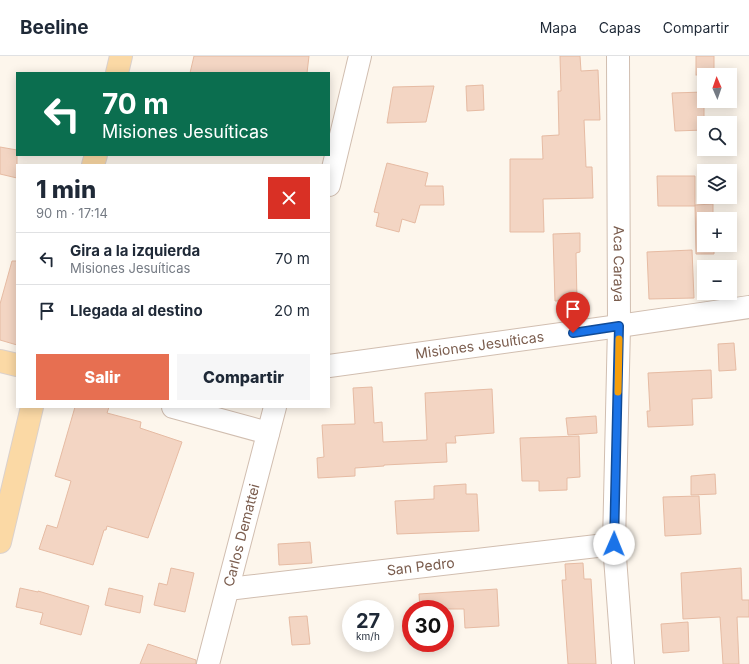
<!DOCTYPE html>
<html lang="es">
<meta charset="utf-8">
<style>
body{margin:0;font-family:Inter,sans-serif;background:#f6f6f7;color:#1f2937;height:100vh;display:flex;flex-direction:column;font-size:15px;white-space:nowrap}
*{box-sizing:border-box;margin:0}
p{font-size:13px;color:#747a83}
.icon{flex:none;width:22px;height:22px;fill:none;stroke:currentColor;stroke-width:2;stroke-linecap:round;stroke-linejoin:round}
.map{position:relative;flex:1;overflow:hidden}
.details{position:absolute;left:16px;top:108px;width:314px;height:244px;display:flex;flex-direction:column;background:#fff;border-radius:0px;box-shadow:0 2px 10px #0003}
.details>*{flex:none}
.banner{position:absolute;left:16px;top:16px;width:314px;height:84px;border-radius:0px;box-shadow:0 2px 10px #0003;background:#0b6e4f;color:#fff;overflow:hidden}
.needle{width:26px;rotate:358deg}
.tools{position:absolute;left:697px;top:12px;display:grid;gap:8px}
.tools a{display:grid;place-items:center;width:40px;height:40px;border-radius:0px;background:#fff;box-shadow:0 2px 10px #0003;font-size:20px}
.speed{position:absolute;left:342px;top:544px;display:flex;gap:8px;font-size:20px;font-weight:700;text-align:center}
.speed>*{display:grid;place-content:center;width:52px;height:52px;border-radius:50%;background:#fff;box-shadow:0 2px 10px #0003;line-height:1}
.speed small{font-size:10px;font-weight:400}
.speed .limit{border:6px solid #d22;background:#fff;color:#111}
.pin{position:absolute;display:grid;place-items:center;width:34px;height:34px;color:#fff;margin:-41px -17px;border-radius:50% 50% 50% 0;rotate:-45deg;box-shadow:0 0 4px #0007}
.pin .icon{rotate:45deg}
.me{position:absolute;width:44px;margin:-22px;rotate:1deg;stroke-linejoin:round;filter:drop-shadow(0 0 3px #0008)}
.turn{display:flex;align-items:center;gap:14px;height:84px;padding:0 20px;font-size:18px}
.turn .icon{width:52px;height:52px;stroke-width:2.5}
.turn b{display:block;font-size:28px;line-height:34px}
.round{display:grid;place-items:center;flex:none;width:42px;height:42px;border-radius:0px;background:#f6f6f7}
.headline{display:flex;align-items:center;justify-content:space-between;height:68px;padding:0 20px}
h1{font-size:24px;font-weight:800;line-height:30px}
.button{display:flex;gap:8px;margin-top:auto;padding:8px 20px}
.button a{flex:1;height:46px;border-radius:0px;background:#e76f51;color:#fff;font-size:16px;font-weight:800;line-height:46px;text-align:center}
.button a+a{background:#f6f6f7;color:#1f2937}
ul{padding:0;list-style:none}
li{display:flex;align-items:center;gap:12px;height:52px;padding:0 20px;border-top:1px solid #e0e1e3}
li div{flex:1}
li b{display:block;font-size:15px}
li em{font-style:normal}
header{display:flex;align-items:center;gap:24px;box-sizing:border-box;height:56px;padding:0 20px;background:#fff;border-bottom:1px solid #e0e1e3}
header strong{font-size:19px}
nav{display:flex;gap:22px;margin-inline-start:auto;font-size:14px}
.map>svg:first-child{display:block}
.building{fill:#f3d5c3;stroke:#e6bba3}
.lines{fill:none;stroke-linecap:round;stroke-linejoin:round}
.minor-casing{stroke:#d1beb0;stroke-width:24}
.major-casing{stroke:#dad1cd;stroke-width:24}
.minor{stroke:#fff;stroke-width:22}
.major{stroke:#fbd9a5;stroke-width:22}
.route-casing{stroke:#114b97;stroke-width:10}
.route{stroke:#1a73e8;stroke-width:7}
.slow{stroke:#f59e0b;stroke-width:7}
.labels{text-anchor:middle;stroke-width:3.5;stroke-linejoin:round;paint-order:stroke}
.street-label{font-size:14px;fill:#7a5c4d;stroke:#fffaf3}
</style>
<header>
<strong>Beeline</strong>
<nav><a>Mapa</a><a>Capas</a><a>Compartir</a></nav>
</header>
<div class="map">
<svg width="749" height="608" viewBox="0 0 749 608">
<rect width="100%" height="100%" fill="#fdf6ec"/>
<g class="building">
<path d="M194,0H309L307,17H190Z"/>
<path d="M560,0H580L581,15L598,14L600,64H584L586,111H592L593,142L543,143L544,176H510V103H543L542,80L559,79L558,35H561Z"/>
<rect x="696" y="0" width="18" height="19"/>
<path d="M483,29L484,54L467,55L466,30Z"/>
<path d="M434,30L426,66L387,67L393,31Z"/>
<path d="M704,36V74L675,75L672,37Z"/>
<path d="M0,91L17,94V122L0,118Z"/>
<path d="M387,107L428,117L425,130H443L444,149H420L415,167L402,163L399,176L376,170L379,157L374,156Z"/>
<path d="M657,120H695V150H658Z"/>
<path d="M713,148V163H704V189H714V198H696L695,149Z"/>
<path d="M580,177V196L576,197L577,244L555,245L553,178Z"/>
<path d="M692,194L694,242L649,243L647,196Z"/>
<path d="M12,205H17V289L0,284V248Z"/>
<path d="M734,287L736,314L719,315L718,288Z"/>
<path d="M711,314L712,342L692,343L693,369L648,371L647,355H650L648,317Z"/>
<path d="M372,331L374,367L382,366L383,386L427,384L425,337L492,333L494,377L455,380L456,387H446L447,406L384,409V410L355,412V420L318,422L317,402L324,401L322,369L355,368L353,332Z"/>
<path d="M75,351H109L107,357L141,366L140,372L182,386L148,482L107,470L106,474H104L93,509L39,493L47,469L57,472L71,425L55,420Z"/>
<path d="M596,360L597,377L568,379L566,362Z"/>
<path d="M579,380L580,421L567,422V434L539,435V425H522L520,382Z"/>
<path d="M715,418L716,438L691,439V420Z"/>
<path d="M466,428V438H477L479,475L397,478L395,445L434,443V430Z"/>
<path d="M699,440L701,478L665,480L663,441Z"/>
<path d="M310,486L312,507L279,509L278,488Z"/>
<path d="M583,507L584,523H591L596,608H568L562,524H566L565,508Z"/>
<path d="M171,512L194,517L185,556L154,549L159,527L167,529Z"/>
<path d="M741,512L742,544H749V561H737L739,608H723L720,561L683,563L681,517Z"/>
<path d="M20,532L38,536V535L89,550L81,579L40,568L43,557L16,551Z"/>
<path d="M109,532L143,540L140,557L105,549Z"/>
<path d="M497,533L499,570L465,572L464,553H420L419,538Z"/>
<path d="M307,560L310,588L292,589L289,561Z"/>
<path d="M688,566L689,595L663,597L661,568Z"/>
<path d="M148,588L196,604V608H140Z"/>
</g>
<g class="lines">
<g class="minor-casing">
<g id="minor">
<path id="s1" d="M618,0L619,270L614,488L623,608"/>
<path d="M329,129L360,0"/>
<path id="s2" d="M329,310L619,270L749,251"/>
<path d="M173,351L268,377"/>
<path id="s3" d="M228,533L614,488"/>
<path id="s4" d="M208,608L275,351"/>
</g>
</g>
<g class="major-casing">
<g id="major">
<path d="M117,17L121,0"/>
<path d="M93,109L96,99"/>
<path d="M0,305L17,309"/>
<path d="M0,486L32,351"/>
</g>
</g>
<use href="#minor" class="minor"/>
<use href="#major" class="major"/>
</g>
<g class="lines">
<g class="route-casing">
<path id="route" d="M573,277L619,270L614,488"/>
</g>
<use href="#route" class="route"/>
<path class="slow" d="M618,336L619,283"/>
</g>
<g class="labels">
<g class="street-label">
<text dy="5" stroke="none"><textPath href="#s1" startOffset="208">Aca Caraya</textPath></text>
<text dy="5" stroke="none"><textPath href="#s2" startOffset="152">Misiones Jesuíticas</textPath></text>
<text dy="5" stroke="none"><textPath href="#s4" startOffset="133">Carlos Demattei</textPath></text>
<text dy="5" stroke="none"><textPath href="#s3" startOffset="194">San Pedro</textPath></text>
</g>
</g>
</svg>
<div class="tools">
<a><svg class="needle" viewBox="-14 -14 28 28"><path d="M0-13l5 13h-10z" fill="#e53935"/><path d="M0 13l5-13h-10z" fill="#747a83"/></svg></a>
<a><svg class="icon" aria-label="search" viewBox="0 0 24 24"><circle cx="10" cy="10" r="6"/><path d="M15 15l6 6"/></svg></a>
<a><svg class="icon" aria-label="layers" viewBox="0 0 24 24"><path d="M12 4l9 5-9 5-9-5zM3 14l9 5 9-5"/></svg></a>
<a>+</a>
<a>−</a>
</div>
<div class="speed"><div>27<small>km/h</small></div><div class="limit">30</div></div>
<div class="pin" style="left:573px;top:277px;background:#d93025"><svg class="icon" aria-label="arrive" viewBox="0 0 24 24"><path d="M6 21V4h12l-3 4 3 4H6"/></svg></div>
<svg class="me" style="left:614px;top:488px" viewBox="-20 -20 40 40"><circle r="19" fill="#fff"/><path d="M0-13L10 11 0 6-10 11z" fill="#1a73e8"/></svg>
<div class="banner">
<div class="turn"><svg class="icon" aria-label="left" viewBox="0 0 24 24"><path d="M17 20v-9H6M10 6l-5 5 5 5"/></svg><div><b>70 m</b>Misiones Jesuíticas</div></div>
</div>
<section class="details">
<div class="headline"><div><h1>1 min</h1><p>90 m · 17:14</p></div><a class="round" style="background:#d93025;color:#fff"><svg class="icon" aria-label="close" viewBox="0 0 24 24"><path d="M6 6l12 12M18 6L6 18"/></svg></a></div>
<ul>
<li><svg class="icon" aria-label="left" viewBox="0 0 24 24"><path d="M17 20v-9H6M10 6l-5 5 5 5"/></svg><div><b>Gira a la izquierda</b><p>Misiones Jesuíticas</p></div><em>70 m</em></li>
<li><svg class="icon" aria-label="arrive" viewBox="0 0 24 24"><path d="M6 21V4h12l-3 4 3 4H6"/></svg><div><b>Llegada al destino</b></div><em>20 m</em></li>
</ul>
<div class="button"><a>Salir</a><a>Compartir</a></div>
</section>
</div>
